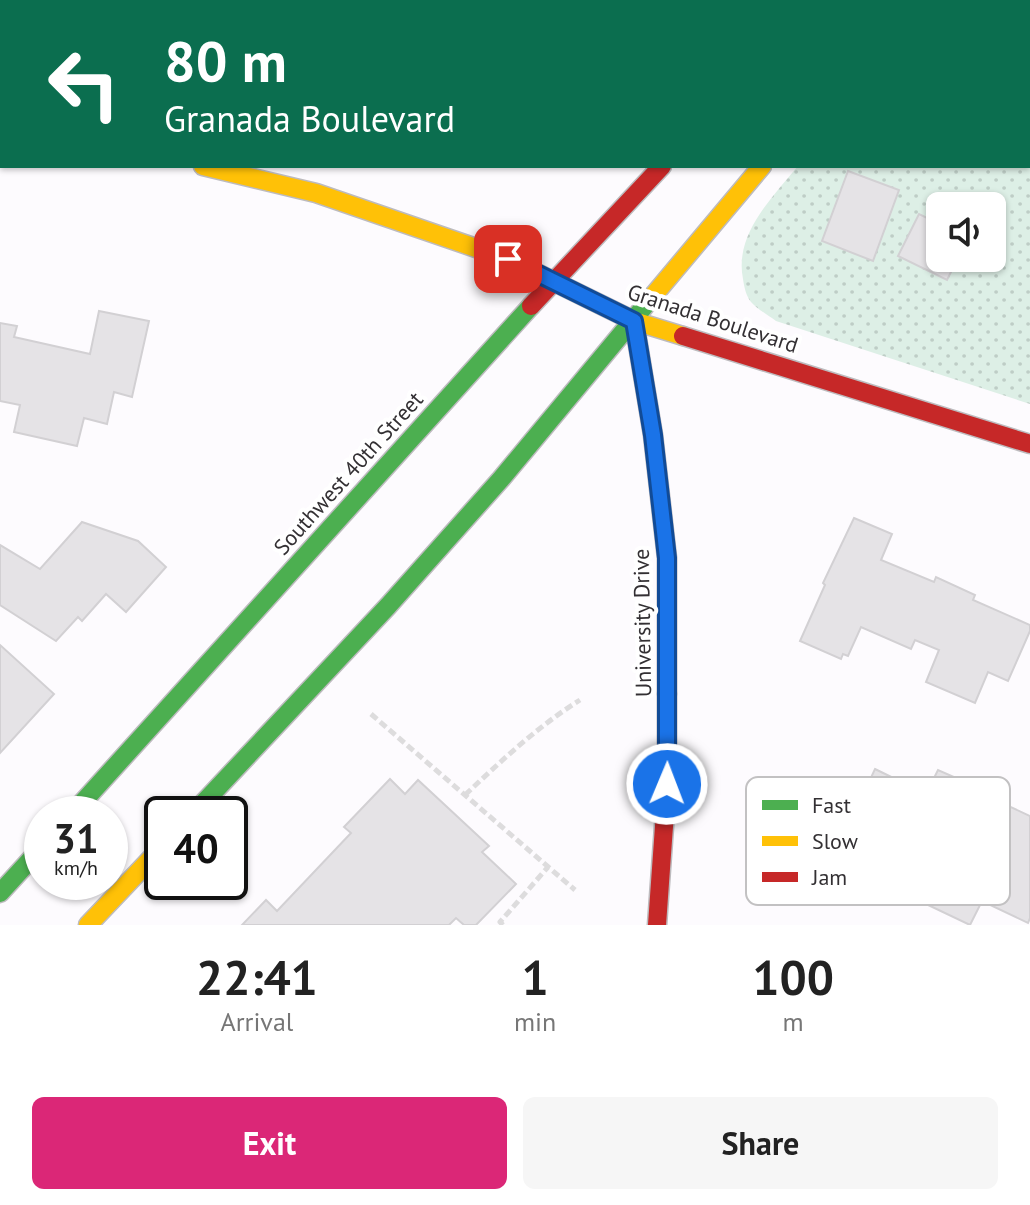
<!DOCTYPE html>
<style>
body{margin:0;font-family:"PT Sans",sans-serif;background:#f6f6f6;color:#222;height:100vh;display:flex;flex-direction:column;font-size:30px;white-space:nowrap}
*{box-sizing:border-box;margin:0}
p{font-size:26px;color:#767676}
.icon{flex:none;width:44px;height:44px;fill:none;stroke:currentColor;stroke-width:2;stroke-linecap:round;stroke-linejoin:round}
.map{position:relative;height:925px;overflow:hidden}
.panel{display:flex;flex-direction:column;background:#fff;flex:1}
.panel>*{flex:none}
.hud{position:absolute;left:0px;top:0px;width:1030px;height:168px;box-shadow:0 2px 6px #0004;background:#0b6e4f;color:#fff;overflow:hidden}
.buttons{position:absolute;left:926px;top:192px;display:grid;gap:16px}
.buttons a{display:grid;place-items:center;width:80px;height:80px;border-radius:12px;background:#fff;box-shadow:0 2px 6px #0004;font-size:40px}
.speed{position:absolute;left:24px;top:796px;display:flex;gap:16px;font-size:40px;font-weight:700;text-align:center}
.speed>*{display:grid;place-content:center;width:104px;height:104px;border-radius:50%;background:#fff;box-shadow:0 2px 6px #0004;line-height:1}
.speed small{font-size:20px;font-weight:400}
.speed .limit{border:4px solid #111;border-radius:12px;background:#fff;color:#111}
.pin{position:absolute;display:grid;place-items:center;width:68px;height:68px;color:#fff;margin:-34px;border-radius:16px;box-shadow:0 4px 12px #0006}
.me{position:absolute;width:88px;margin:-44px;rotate:1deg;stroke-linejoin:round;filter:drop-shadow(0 0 6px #0008)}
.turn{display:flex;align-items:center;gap:28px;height:168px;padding:0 32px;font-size:36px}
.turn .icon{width:104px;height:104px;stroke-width:2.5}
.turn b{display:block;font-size:56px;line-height:68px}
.eta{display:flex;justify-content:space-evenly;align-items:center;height:136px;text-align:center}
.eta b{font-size:48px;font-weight:700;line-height:56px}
.button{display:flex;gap:16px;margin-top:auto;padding:16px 32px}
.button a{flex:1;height:92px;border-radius:12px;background:#db2777;color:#fff;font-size:32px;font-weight:700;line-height:92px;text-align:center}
.button a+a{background:#f6f6f6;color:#222}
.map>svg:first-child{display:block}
.green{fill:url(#green-dots);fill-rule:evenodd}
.building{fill:#e5e3e6;stroke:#d2d0d3;stroke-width:2}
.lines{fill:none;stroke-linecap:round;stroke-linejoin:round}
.lane-casing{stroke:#bdbbbe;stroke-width:19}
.fast-casing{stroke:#bdbbbe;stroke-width:21}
.slow-casing{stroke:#bdbbbe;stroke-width:21}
.jam-casing{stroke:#bdbbbe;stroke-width:21}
.path{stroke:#dddcdd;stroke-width:5;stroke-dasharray:8 4;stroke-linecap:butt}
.lane{stroke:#fffeff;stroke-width:16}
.fast{stroke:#4caf50;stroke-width:18}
.slow{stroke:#ffc107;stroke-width:18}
.jam{stroke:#c62828;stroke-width:18}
.route-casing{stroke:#114b97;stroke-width:20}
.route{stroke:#1a73e8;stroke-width:14}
.labels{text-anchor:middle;stroke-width:8;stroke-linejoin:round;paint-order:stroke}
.street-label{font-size:22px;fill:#333033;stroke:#fff}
.key{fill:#fff;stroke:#c2c1c2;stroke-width:2}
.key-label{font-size:22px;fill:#333033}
</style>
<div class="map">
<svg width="1030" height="925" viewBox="0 0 1030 925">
<defs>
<pattern id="green-dots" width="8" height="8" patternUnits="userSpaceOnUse" patternTransform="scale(2)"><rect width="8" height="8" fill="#ddefe6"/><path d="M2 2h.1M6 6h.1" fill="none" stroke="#becdc6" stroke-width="1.8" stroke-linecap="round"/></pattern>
</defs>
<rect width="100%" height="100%" fill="#fdfbfe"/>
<path class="green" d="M1010,0H1030V404L776,321C768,315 757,309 751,302C746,296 744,286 743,279C734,234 772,198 798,166H1028V2H1008ZM940,206H992V258H940Z"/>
<g class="building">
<path d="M488,0H686L688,2H487Z"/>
<path d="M848,171L899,190L873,261L822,241Z"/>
<path d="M953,197L971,206H940V258H958L947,280L898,256L919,214L927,218L937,198L950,204Z"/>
<path d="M99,311L149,321L132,397L114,392L107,424L84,418L77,446L14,432L20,405L0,401V323L17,326L14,337L90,354Z"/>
<path d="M854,518L892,534L881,560L934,582L936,577L975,595L973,600L1030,625V631L1008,681L988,672L975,703L926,682L939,650L915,640L911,649L861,627L848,656L843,654L841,659L800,641L825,585L823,583Z"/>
<path d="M82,522L138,541L166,567L126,612L106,594L82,621L78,617L56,641L0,605V545L40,569Z"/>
<path d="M0,645L54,694L0,753Z"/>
<path d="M875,769L926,794L938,770L963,781L951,805L992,825L1002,803L1030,816V918L1028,923L982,901L970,925L905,894L910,885L867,865L856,888L814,868L848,795L860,801Z"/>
<path d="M390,779L405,794L418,780L489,846L482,852L516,884L476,925H464L456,918L449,925H242L266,900L277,911L351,833L344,827Z"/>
</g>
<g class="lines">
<g class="lane-casing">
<path id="lane" d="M1028,141L1030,142"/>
</g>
<g class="fast-casing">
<g id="fast">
<path d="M634,321L653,435L667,558V694"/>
<path d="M72,814L531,306"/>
<path d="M193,814L388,606L501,479L653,296"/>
<path d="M0,893L42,847"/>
</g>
</g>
<g class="slow-casing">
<g id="slow">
<path d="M817,2L819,0"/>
<path d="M203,166L316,193L508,259L634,321L683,336"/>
<path d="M653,296L762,166"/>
<path d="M88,925L162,847"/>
</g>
</g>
<g class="jam-casing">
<g id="jam">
<path d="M902,2L904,0"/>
<path d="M0,125L2,126"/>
<path d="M531,306L662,166"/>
<path d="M683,336L1030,444"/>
<path d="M657,925L667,784V694"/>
</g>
</g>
<g class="path">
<path d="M371,714L575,890"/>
<path d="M465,795C501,761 537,727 580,700"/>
<path d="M503,925L500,922L548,867"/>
</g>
<use href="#lane" class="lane"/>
<use href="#fast" class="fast"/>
<use href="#slow" class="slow"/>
<use href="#jam" class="jam"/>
</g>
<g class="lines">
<g class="route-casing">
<path id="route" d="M508,259L634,321L653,435L667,558V784"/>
</g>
<use href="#route" class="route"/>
</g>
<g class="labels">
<g class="street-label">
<text transform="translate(713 318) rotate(18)" y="8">Granada Boulevard</text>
<text transform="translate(348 473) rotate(-48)" y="8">Southwest 40th Street</text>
<text transform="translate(642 623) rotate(-91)" y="8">University Drive</text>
</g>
</g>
<rect x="746" y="777" width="264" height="128" rx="12" class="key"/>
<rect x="762" y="800" width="36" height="10" fill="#4caf50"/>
<rect x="762" y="836" width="36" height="10" fill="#ffc107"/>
<rect x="762" y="872" width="36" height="10" fill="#c62828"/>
<g class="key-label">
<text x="812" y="813">Fast</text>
<text x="812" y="849">Slow</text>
<text x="812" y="885">Jam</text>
</g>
</svg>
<div class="buttons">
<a><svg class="icon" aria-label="sound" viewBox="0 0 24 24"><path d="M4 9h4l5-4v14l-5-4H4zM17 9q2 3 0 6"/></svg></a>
</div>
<div class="speed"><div>31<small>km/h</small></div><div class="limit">40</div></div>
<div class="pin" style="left:508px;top:259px;background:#d93025"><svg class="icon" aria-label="arrive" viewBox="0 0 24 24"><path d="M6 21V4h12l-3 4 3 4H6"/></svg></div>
<svg class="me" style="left:667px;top:784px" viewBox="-20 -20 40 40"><circle r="17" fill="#1a73e8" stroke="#fff" stroke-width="3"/><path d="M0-11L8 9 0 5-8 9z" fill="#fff"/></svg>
<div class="hud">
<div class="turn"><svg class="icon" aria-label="left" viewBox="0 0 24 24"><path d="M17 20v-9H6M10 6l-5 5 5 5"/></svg><div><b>80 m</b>Granada Boulevard</div></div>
</div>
</div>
<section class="panel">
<div class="eta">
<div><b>22:41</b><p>Arrival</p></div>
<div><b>1</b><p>min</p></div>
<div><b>100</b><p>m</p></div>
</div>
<div class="button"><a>Exit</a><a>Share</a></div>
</section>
